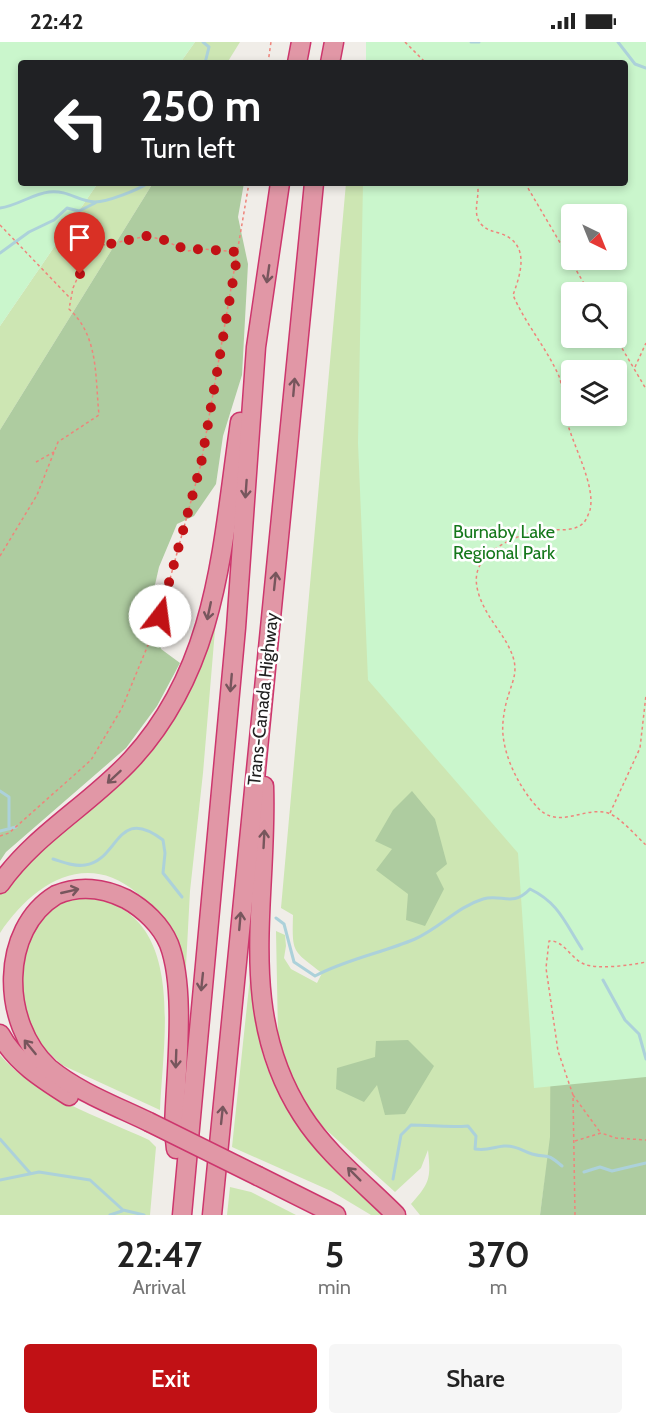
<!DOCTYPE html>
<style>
body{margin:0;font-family:Cabin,sans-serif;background:#f6f6f6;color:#222;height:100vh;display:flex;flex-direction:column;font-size:22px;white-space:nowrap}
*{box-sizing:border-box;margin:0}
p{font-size:20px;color:#767676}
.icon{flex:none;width:33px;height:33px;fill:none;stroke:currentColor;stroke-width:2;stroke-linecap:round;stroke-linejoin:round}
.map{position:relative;height:1173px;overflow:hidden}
.panel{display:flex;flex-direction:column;background:#fff;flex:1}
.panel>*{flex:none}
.guide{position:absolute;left:18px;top:18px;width:610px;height:126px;border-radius:6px;box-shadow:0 3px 9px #0003;background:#202124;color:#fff;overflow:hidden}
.needle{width:39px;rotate:137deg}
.tools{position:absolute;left:561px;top:162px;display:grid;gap:12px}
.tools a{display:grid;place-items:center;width:66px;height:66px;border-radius:6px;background:#fff;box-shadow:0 3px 9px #0003;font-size:30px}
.pin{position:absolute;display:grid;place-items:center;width:51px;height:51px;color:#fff;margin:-62px -26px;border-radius:50% 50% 50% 0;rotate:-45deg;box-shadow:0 0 6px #0007}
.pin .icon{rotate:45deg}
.me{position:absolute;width:66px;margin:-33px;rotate:15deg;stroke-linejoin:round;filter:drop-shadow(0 0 4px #0008)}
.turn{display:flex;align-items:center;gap:21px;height:126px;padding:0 24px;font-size:27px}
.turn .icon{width:78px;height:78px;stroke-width:2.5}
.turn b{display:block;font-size:42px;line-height:51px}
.eta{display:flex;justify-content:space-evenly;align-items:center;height:102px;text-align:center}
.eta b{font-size:36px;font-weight:600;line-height:42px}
.primary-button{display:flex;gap:12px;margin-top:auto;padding:12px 24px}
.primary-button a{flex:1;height:69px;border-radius:6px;background:#c11115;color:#fff;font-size:24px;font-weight:600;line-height:69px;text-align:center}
.primary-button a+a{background:#f6f6f6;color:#222}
.status{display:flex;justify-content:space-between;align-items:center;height:42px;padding:0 30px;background:#fff;direction:ltr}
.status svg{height:16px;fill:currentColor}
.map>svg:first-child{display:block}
.grass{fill:#cde6b3}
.forest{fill:#aecca0}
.park{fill:#caf6cc;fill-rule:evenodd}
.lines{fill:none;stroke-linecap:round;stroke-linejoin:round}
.stream{stroke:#acd1da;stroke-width:3}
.highway-casing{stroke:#cd366d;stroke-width:21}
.path{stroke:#ef847b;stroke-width:1.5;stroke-dasharray:3 3;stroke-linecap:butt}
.highway{stroke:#e197a6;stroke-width:18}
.highway-bridge-casing{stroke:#cd366d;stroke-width:21;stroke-linecap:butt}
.highway-bridge{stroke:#e197a6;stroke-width:18}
.oneway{stroke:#77565d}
.route{stroke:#c11115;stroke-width:10;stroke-dasharray:0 18}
.labels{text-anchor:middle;stroke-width:5;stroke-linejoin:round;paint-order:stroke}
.park-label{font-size:18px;fill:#15781b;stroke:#fff}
.street-label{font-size:18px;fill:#212121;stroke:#fff}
</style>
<div class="status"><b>22:42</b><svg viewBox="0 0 49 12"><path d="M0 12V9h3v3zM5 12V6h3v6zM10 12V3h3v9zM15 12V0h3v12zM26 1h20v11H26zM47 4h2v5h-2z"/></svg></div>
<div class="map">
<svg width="646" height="1173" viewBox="0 0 646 1173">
<rect width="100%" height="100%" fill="#f0ede8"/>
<g class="grass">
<path d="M195,0H240L227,21H180Z"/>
<path d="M98,141H153L0,388V284Z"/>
<path d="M346,141H424L586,845L540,1173H420L411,1162C430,1141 431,1136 428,1108L421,1126L395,1150L322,1084L294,1044L278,993L276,889L285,893L286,904L284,916L291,927L317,941L322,931C292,908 292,911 293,873L281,866Z"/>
<path d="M216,576L203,731L190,849L185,943C178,923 171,891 160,873C155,865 145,857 137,851C85,807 32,843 0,891V850L196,633Z"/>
<path d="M87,855C188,869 163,994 160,1068L62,1023L27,990L13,906C37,872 42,860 87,855Z"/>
<path d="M250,935C254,967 257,1002 270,1033C295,1089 344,1130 386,1173H371L331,1149L232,1105Z"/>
<path d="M0,1013C33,1053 102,1076 149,1098L156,1105L150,1173H0Z"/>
<path d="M230,1145L251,1150L296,1173H227Z"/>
</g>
<g class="forest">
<path d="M153,141H244L238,175L248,222L242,333L223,394L216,442L194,474L177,482L159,525L150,565L161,607L180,621L157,664L126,706L6,810L0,819V388Z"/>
<path d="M412,749L435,777L447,822L436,831L444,847L425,884L406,878L408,852L376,828L392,807L375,799L393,768Z"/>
<path d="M646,906V1173H540L550,1095L551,924Z"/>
<path d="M408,998L434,1024L405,1072L385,1073L377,1043L364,1060L336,1047L337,1026L375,1015L376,999Z"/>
</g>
<g class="park">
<path d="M0,0H195L180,21H21V141H98L0,284Z"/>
<path d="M366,0H646V1035L534,1046L518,811L368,638L358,401L363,141H626V21H366ZM572,172H616V218H572ZM572,250H616V296H572ZM572,328H616V374H572Z"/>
</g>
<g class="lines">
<g class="stream">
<path d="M203,0L209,5L205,21"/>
<path d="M471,0H479"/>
<path d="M618,0L635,22L646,26"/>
<path d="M0,166C17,164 32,152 49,150C69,148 77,159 95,160C107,160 138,148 148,141"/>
<path d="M0,211L29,190L54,178L67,166L79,169L95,161"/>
<path d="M0,749L9,755V785"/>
<path d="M0,789L16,785"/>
<path d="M53,817C63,820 74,825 85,823C119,819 116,762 163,798L165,811L163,831L182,855"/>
<path d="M276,876L284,882L294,920L315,934C347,917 382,911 415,897C440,886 457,865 483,857C501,851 512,866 530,847C559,861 565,881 582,907"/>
<path d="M603,938L625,978L639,992L646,1017"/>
<path d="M0,1097L30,1131"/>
<path d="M584,1130L600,1125L612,1129L646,1121"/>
<path d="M393,1137L401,1093L411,1083C431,1083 448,1086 468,1084L476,1094L475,1107C488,1109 493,1105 504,1104C516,1103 522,1109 532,1112C550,1117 544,1109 562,1124"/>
<path d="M0,1138L39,1130L90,1138L123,1168L144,1173"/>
<path d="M110,1173L122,1169"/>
</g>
<g class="highway-casing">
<g id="highway">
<path d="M297,21L301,0"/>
<path d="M330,21L334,0"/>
<path d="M264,744C268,859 235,969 302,1073C326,1111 364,1141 396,1173"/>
<path d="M0,842C35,792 91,762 132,717C219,622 222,501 240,380"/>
<path d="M0,992C15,1020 42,1037 69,1054"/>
<path d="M149,1080C116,1064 78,1050 49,1026C0,981 0,887 56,853C79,843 104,846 126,857C144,867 161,883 169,902C187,949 175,1036 174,1088L176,1107"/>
<path d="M258,1134L336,1173"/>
<path d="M182,1173L236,586L256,305L280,141"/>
<path d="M212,1173L314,141"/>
</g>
</g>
<g class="path">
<path d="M405,0L426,21"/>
<path d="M268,21L271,0"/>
<path d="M477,141C481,154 471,170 481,182C487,189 494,189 502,192C530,203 521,231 513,253C525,281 545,304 558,332C564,344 562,363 566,376C572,402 596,443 590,468C588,473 586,480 581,483C571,490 557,487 545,488C523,491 496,501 482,520C467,540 485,569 497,586C531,634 507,634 503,680C500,709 519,746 538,766C559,788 584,764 608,771C620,775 636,794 646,803"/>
<path d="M525,141L589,250"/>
<path d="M0,183L70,256"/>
<path d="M616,296L646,347"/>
<path d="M635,325L646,301"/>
<path d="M36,420L54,410"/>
<path d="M0,514L37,453L58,400L99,373C95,335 99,294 69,267L73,246L94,199L105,203L147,194L164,198L187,209L202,207L237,210"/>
<path d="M610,771L640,706L646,653"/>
<path d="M0,794L9,791L91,718L122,666L160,574L201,422L249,141"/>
<path d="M573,1053L600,1090"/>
<path d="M575,1099L601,1091L616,1096L646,1098"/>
<path d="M575,1173L573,1053L558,1009L546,926L549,899C564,898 571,917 584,922C598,928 631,923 646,920"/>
</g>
<use href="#highway" class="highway"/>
<g class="highway-bridge-casing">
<path id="highway-bridge" d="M149,1080L258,1134"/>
</g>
<use href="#highway-bridge" class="highway-bridge"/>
</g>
<defs><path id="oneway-shaft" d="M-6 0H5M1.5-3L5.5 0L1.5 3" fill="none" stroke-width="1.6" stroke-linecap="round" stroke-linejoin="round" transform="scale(1.5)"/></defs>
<g class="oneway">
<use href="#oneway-shaft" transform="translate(268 232) rotate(98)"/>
<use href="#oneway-shaft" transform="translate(294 345) rotate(-85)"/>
<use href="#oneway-shaft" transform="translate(246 447) rotate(94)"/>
<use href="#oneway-shaft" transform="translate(275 539) rotate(-84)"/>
<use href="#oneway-shaft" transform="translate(209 569) rotate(102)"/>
<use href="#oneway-shaft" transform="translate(231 641) rotate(95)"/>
<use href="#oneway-shaft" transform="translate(114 735) rotate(137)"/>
<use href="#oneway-shaft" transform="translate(264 797) rotate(-87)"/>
<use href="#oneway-shaft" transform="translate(70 849) rotate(-13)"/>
<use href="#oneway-shaft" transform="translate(240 879) rotate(-85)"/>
<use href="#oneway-shaft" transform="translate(202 940) rotate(96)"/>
<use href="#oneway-shaft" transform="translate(30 1005) rotate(-129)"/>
<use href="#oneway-shaft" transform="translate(176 1017) rotate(92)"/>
<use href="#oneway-shaft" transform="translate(222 1073) rotate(-84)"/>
<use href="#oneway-shaft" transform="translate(354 1132) rotate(-135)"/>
</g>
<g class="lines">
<path class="route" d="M80,232L94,199L105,203L147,194L164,198L187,208L202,207L238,210L201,422L160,574"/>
</g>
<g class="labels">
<g class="park-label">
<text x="504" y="496">Burnaby Lake<tspan x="504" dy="21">Regional Park</tspan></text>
</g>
<g class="street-label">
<text transform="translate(263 657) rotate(-84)" y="6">Trans-Canada Highway</text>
</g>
</g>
</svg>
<div class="tools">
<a><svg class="needle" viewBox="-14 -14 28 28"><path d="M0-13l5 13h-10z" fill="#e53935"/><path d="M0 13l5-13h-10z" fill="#767676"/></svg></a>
<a><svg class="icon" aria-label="search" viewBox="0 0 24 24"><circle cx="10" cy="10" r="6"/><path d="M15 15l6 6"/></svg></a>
<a><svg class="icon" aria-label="layers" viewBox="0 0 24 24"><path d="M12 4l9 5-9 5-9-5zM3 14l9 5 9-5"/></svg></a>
</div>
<div class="pin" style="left:80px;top:232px;background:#d93025"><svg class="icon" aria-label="arrive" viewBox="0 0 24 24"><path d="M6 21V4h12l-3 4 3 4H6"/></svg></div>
<svg class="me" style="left:160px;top:574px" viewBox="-20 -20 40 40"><circle r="19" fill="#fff"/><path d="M0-13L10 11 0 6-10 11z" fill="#c11115"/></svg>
<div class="guide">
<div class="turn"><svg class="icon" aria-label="left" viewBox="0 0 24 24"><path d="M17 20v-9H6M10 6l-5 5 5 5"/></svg><div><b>250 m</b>Turn left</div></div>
</div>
</div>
<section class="panel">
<div class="eta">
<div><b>22:47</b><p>Arrival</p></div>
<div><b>5</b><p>min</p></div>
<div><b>370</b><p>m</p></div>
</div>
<div class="primary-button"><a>Exit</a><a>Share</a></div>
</section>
